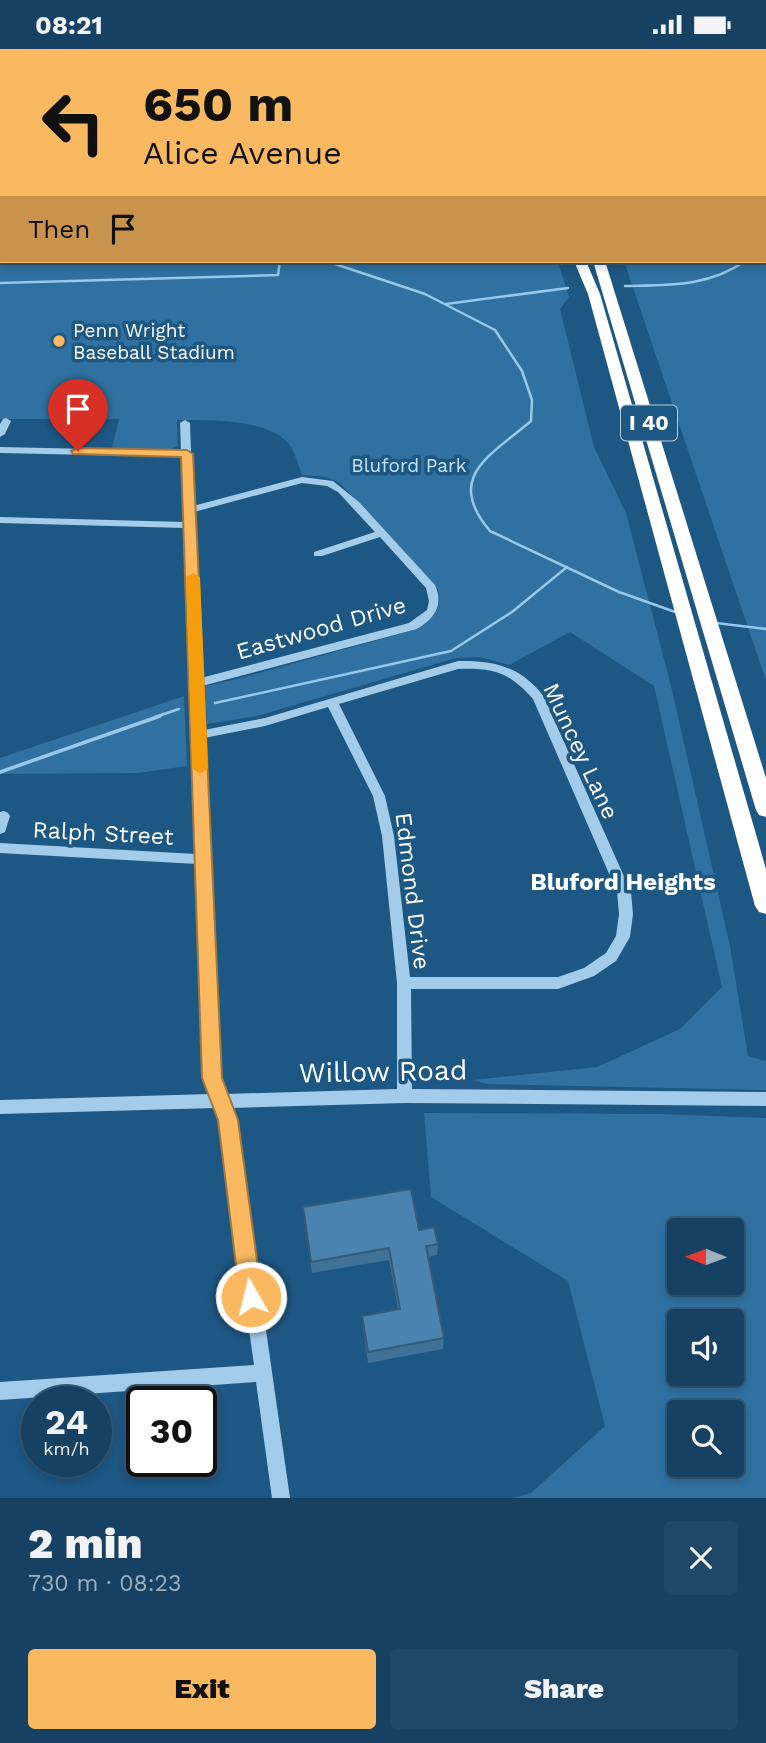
<!DOCTYPE html>
<meta charset="utf-8">
<style>
body{margin:0;font-family:"Work Sans",sans-serif;background:#1f4868;color:#f1f3f6;height:100vh;display:flex;flex-direction:column;font-size:26px;white-space:nowrap}
*{box-sizing:border-box;margin:0}
p{font-size:23px;color:#9eafbe}
.icon{flex:none;width:38px;height:38px;fill:none;stroke:currentColor;stroke-width:2;stroke-linecap:round;stroke-linejoin:round}
.map{position:relative;height:1449px;overflow:hidden}
.panel{display:flex;flex-direction:column;background:#164162;flex:1}
.panel>*{flex:none}
.top-card{position:absolute;left:0px;top:0px;width:766px;height:214px;box-shadow:0 4px 10px #0003,0 0 0 2px #355a77;background:#fab961;color:#111;overflow:hidden}
.needle{width:46px;rotate:271deg}
.buttons{position:absolute;left:667px;top:1169px;display:grid;gap:14px}
.buttons a{display:grid;place-items:center;width:77px;height:77px;border-radius:7px;background:#164162;box-shadow:0 4px 10px #0003,0 0 0 2px #355a77;font-size:35px}
.speed{position:absolute;left:21px;top:1337px;display:flex;gap:14px;font-size:35px;font-weight:700;text-align:center}
.speed>*{display:grid;place-content:center;width:91px;height:91px;border-radius:50%;background:#164162;box-shadow:0 4px 10px #0003,0 0 0 2px #355a77;line-height:1}
.speed small{font-size:18px;font-weight:400}
.speed .limit{border:4px solid #111;border-radius:10px;background:#fff;color:#111}
.pin{position:absolute;display:grid;place-items:center;width:60px;height:60px;color:#fff;margin:-72px -30px;border-radius:50% 50% 50% 0;rotate:-45deg;box-shadow:0 0 7px #0007}
.pin .icon{rotate:45deg}
.me{position:absolute;width:77px;margin:-38px;rotate:352deg;stroke-linejoin:round;filter:drop-shadow(0 0 5px #0008)}
.turn{display:flex;align-items:center;gap:24px;height:147px;padding:0 28px;font-size:32px}
.turn .icon{width:91px;height:91px;stroke-width:2.5}
.turn b{display:block;font-size:49px;line-height:60px}
.then{display:flex;align-items:center;height:66px;padding:0 28px;background:#0003;gap:14px;font-size:26px}
.round{display:grid;place-items:center;flex:none;width:74px;height:74px;border-radius:7px;background:#1f4868}
.overview{display:flex;align-items:center;justify-content:space-between;height:119px;padding:0 28px}
h1{font-size:42px;font-weight:800;line-height:52px}
.cta{display:flex;gap:14px;margin-top:auto;padding:14px 28px}
.cta a{flex:1;height:80px;border-radius:7px;background:#fab961;color:#111;font-size:28px;font-weight:800;line-height:80px;text-align:center}
.cta a+a{background:#1f4868;color:#f1f3f6}
.status{display:flex;justify-content:space-between;align-items:center;height:49px;padding:0 35px;background:#164162;direction:ltr}
.status svg{height:19px;fill:currentColor}
.map>svg:first-child{display:block}
.green{fill:#3071a1;fill-rule:evenodd}
.lines{fill:none;stroke-linecap:round;stroke-linejoin:round}
.stream-far2{stroke:#96c9ec;stroke-width:2}
.stream-far1{stroke:#96c9ec;stroke-width:2.5}
.stream{stroke:#96c9ec;stroke-width:3.5}
.minor{fill:#a3ccea;fill-rule:evenodd}
.highway{fill:#fff;fill-rule:evenodd}
.wall{fill:#407196}
.building{fill:#4a83ae;stroke:#345c7a;stroke-width:2}
.route{fill:#fab961;stroke:#a2783f;stroke-width:2}
.slow{fill:#f59e0b}
.poi-dot{fill:#fab961;stroke:#1d5783;stroke-width:2.5}
.labels{text-anchor:middle;stroke-width:7;stroke-linejoin:round;paint-order:stroke}
.far-poi-label{font-size:19px;fill:#fff;stroke:#1d5783;text-anchor:start}
.far-park-label{font-size:19px;fill:#c7e3f7;stroke:#1d5783}
.shield{fill:#1d5783;stroke:#bbcdda;stroke-width:2}
.shield-label{font-size:21px;font-weight:bold;fill:#fff}
.street-label{font-size:23px;fill:#fff;stroke:#1d5783}
.neighbourhood-label{font-size:24px;font-weight:bold;fill:#fff;stroke:#1d5783}
.near-street-label{font-size:28px;fill:#fff;stroke:#1d5783}
</style>
<div class="status"><b>08:21</b><svg viewBox="0 0 49 12"><path d="M0 12V9h3v3zM5 12V6h3v6zM10 12V3h3v9zM15 12V0h3v12zM26 1h20v11H26zM47 4h2v5h-2z"/></svg></div>
<div class="map">
<svg width="766" height="1449" viewBox="0 0 766 1449">
<rect width="100%" height="100%" fill="#1d5783"/>
<g class="green">
<path d="M0,0H379L381,2H2V39Z"/>
<path d="M765,16L766,17V632L624,212H765Z"/>
<path d="M0,40L2,212L558,213L569,248L560,260L594,398L626,464L671,637L730,897L748,1007L766,1012V1041L486,1035L473,1031L597,1018L680,980L722,938L654,637L570,583L509,616L479,608L456,609L257,667L207,675L205,637L237,630L418,580C434,568 443,560 438,540L340,434L326,428L302,426C298,416 295,403 289,395C267,369 208,371 177,371L178,397L171,400L112,399L119,370H0Z"/>
<path d="M184,647L187,717L138,724L0,725V709Z"/>
<path d="M424,1064L663,1065L766,1069V1449H513L531,1444L605,1377L568,1232L431,1148ZM679,1181H732V1234H679ZM679,1272H732V1325H679ZM679,1363H732V1416H679Z"/>
</g>
<g class="lines">
<path class="stream-far2" d="M164,2L166,0"/>
<g class="stream-far1">
<path d="M326,212L425,245L495,281L522,322L532,351L531,372C490,407 444,428 490,482L619,543L678,564"/>
<path d="M0,234L278,226L280,212"/>
<path d="M625,237C667,236 709,238 745,212"/>
<path d="M446,255L568,239"/>
<path d="M716,574L766,580"/>
<path d="M215,654L451,602L512,563L567,518"/>
<path d="M155,668L179,660"/>
</g>
<path class="stream" d="M0,723L160,667"/>
<g class="minor">
<rect x="765" y="10" width="1" height="4"/>
<path d="M6,369L11,372L5,385L0,388V375L3,370Z"/>
<path d="M185,371L190,374L193,457L302,428L333,432L359,453L435,536C444,556 435,569 417,580L202,637L204,681L265,669L458,612C494,611 522,618 544,648L631,843L633,865L630,888L616,912L594,927L558,940H411L412,1040L766,1043V1057L405,1054L231,1059L236,1071L290,1449H272L256,1333L0,1351V1333L254,1316L220,1071L216,1059L0,1065V1051L211,1045L205,1029L197,815L0,804V794L196,805L184,479L0,474V468L184,473L182,408L0,404V398L181,402L180,374ZM302,434L327,437L338,443L375,483L314,503V507H322L380,488L426,539L429,552L427,561L409,574L201,629L194,463ZM458,620C494,619 509,623 533,650L617,843L619,865L616,887L606,904L584,919L558,928H410L394,787L385,747L339,655ZM328,658L373,747L382,787L397,934V1040L226,1045L219,1029L204,689L265,677Z"/>
<path d="M4,762L8,764L10,767L5,783L0,785V763Z"/>
</g>
<g class="highway">
<path d="M389,0H399L400,2H390Z"/>
<path d="M411,0H421L422,2H413Z"/>
<path d="M574,212H586L600,245L766,820V865L759,863L755,857L588,245Z"/>
<path d="M593,212H605L766,729V768L759,766L756,761Z"/>
</g>
</g>
<path class="wall" d="M304,1170L419,1181L438,1195L437,1206L428,1208L444,1289L443,1300L368,1314L363,1278L362,1267L398,1260L389,1211L312,1224Z"/>
<path class="building" d="M411,1140L419,1181L434,1178L438,1195L426,1197L444,1289L368,1303L362,1267L400,1260L389,1199L311,1213L303,1158Z"/>
<path class="route" d="M78,399L187,401L193,405L222,1029L238,1071L262,1248L259,1256L251,1259L244,1256L240,1248L218,1071L202,1029L181,408L73,405L71,402Z"/>
<path class="slow" d="M193,524L200,528L208,719L200,725L192,719L186,528Z"/>
<circle class="poi-dot" cx="59" cy="292" r="7"/>
<g class="labels">
<g class="far-poi-label">
<text x="73" y="288">Penn Wright<tspan x="73" dy="22">Baseball Stadium</tspan></text>
</g>
<g class="far-park-label">
<text x="409" y="423">Bluford Park</text>
</g>
<rect class="shield" x="621" y="356.5" width="56" height="35" rx="5"/>
<g class="shield-label">
<text x="649" y="381">I 40</text>
</g>
<g class="street-label">
<text transform="translate(321 579) rotate(-16)" y="8">Eastwood Drive</text>
<text transform="translate(581 702) rotate(65)" y="8">Muncey Lane</text>
<text transform="translate(103 784) rotate(3)" y="8">Ralph Street</text>
<text transform="translate(413 842) rotate(83)" y="8">Edmond Drive</text>
</g>
<g class="neighbourhood-label">
<text x="623" y="841">Bluford Heights</text>
</g>
<g class="near-street-label">
<text transform="translate(383 1022) rotate(-1)" y="10">Willow Road</text>
</g>
</g>
</svg>
<div class="buttons">
<a><svg class="needle" viewBox="-14 -14 28 28"><path d="M0-13l5 13h-10z" fill="#e53935"/><path d="M0 13l5-13h-10z" fill="#9eafbe"/></svg></a>
<a><svg class="icon" aria-label="sound" viewBox="0 0 24 24"><path d="M4 9h4l5-4v14l-5-4H4zM17 9q2 3 0 6"/></svg></a>
<a><svg class="icon" aria-label="search" viewBox="0 0 24 24"><circle cx="10" cy="10" r="6"/><path d="M15 15l6 6"/></svg></a>
</div>
<div class="speed"><div>24<small>km/h</small></div><div class="limit">30</div></div>
<div class="pin" style="left:78px;top:402px;background:#d93025"><svg class="icon" aria-label="arrive" viewBox="0 0 24 24"><path d="M6 21V4h12l-3 4 3 4H6"/></svg></div>
<svg class="me" style="left:251px;top:1248px" viewBox="-20 -20 40 40"><circle r="17" fill="#fab961" stroke="#fff" stroke-width="3"/><path d="M0-11L8 9 0 5-8 9z" fill="#fff"/></svg>
<div class="top-card">
<div class="turn"><svg class="icon" aria-label="left" viewBox="0 0 24 24"><path d="M17 20v-9H6M10 6l-5 5 5 5"/></svg><div><b>650 m</b>Alice Avenue</div></div>
<div class="then">Then<svg class="icon" aria-label="arrive" viewBox="0 0 24 24"><path d="M6 21V4h12l-3 4 3 4H6"/></svg></div>
</div>
</div>
<section class="panel">
<div class="overview"><div><h1>2 min</h1><p>730 m · 08:23</p></div><a class="round"><svg class="icon" aria-label="close" viewBox="0 0 24 24"><path d="M6 6l12 12M18 6L6 18"/></svg></a></div>
<div class="cta"><a>Exit</a><a>Share</a></div>
</section>
